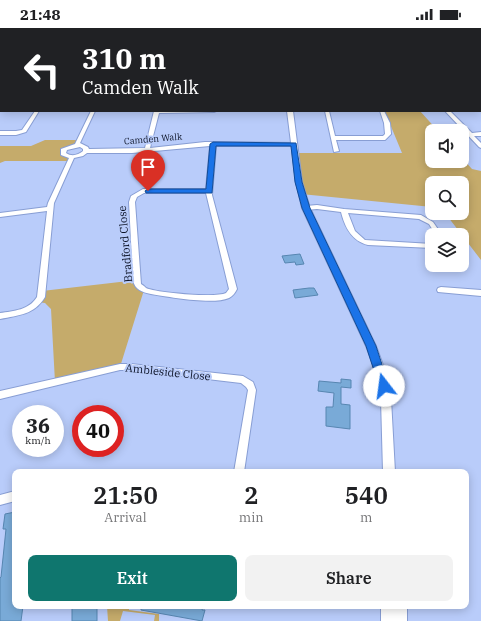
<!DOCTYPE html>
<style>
body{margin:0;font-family:"IBM Plex Serif",serif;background:#f2f2f2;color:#202124;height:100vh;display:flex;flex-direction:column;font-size:15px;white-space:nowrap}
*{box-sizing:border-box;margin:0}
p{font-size:13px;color:#757577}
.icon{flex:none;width:22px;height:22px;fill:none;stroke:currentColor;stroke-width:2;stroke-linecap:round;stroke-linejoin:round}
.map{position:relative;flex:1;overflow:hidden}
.sheet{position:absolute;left:12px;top:441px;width:457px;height:140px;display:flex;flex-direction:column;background:#fff;border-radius:8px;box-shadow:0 2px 10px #0003}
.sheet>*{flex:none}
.banner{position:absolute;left:0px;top:0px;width:481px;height:84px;box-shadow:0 2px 10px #0003;background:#202124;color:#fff;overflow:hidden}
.tools{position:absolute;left:425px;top:96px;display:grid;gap:8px}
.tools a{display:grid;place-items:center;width:44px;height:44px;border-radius:8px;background:#fff;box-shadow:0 2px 10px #0003;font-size:20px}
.speed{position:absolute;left:12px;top:377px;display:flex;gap:8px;font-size:20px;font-weight:700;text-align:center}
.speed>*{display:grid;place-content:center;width:52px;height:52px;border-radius:50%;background:#fff;box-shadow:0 2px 10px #0003;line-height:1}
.speed small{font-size:10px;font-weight:400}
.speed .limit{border:6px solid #d22;background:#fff;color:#111}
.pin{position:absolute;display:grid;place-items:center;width:34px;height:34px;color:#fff;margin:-41px -17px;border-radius:50% 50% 50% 0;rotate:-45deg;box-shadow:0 0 4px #0007}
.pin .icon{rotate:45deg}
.me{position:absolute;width:44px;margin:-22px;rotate:345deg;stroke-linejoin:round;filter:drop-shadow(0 0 3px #0008)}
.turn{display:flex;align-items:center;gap:14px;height:84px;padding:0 16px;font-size:18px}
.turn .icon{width:52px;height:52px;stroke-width:2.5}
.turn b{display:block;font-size:28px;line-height:34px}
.eta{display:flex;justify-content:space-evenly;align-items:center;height:68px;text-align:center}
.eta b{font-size:24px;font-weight:600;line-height:28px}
.cta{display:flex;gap:8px;margin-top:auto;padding:8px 16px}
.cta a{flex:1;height:46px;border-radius:8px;background:#0f766e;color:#fff;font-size:16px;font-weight:600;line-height:46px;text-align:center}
.cta a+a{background:#f2f2f2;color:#202124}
.status{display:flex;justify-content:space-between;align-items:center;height:28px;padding:0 20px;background:#fff;direction:ltr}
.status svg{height:11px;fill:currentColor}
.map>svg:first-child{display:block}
.green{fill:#c5ab6b}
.building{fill:#79aad7;stroke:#5786b1}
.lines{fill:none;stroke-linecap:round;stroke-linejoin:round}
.minor-casing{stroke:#889ed4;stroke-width:2}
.tertiary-casing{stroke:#889ed4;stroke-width:2}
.minor{fill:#fff;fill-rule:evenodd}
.tertiary{fill:#fff;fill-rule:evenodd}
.route{fill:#1a73e8;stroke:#114b97}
.labels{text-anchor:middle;stroke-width:4;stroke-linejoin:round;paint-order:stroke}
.far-street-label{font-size:9px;fill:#0c1327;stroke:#b9ccfa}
.street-label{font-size:11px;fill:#0c1327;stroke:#b9ccfa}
</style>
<div class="status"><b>21:48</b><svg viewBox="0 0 49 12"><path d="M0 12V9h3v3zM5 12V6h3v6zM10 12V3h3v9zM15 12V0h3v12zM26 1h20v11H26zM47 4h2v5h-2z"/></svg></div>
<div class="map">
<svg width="481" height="593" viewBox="0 0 481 593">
<rect width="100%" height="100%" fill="#b9ccfa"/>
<g class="green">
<path d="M387,83H420L438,103H432V133H462V130L472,141L481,143V232L445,185H462V155H432V179L301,166L296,125H402L385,84Z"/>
<path d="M45,112H80L77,117L63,123L72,129L70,133H5L0,135V118H31Z"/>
<path d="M137,252L144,262L120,339L55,354L51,281L45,275L38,274L42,263Z"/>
<path d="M107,578L129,579V582L159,586V593H154L155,587L123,583L120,593H108Z"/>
</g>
<g class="building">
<path d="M300,226L304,236L296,237L295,234L285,235L282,228Z"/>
<path d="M309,260H314L318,267L295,270L293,262Z"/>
<path d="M341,351L351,352V360L341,359V376L350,377V401L326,398V379H333L334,365L318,363L319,353L341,355Z"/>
<path d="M15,484V578H23L21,593H0V550L1,549L6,501H3L5,486Z"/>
<rect x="72" y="578" width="25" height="15"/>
<path d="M141,578H203L202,582H205L202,593L141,582Z"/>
</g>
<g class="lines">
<g class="minor-casing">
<g id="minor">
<path d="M113,0H117L118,1H114Z"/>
<path d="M248,0H261L263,1H250Z"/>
<rect x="480" y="3" width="1" height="12"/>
<rect x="0" y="4" width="1" height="2"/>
<rect x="480" y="27" width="1" height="3"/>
<rect x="0" y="45" width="1" height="2"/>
<rect x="0" y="68" width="1" height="2"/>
<path d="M35,83H39L26,104L16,107H0V103H16L22,102Z"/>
<path d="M91,83H95L80,115L88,119L89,121L145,120L154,83H216L214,84L159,85L150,120L205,114L296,115L297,116L294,118H216L212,167L237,261C235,265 233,268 229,270C213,277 169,269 151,266C142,264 135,262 133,252L129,174L131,168L143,161H206L210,118L132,125H87L83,128L74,130L54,175L45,269C34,287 19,287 0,291V285C14,283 29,282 37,269L47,183L0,189V185L47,179L48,175L69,130L61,127V121L75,116ZM80,119L83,121V123C78,127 72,129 66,125L67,122ZM144,165H206L229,261L226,265C216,270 157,265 146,260C145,259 143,257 141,256L135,174L137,169Z"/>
<path d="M325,83H329L335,108H383L385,106L384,95L380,83H384L390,95L391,106L385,112H336L339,123L334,124Z"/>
<path d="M445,83H450L472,105L481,104V108H474L481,115V120L479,119Z"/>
<path d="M317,177L344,181L421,187L433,194L442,207H436L429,196L419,191L348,185L355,203L365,212L432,216V220L368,217C352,213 345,200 341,184L317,181L306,182L303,180L306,178Z"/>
<path d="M441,259L481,262V268L438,264L437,262L438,260Z"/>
<path d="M120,336H131L243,348L253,354L256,362L244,444H234L248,362L246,359L241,355L131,342H120L0,371V363Z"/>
<path d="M15,463V473L0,477V467Z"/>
</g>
</g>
<g class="tertiary-casing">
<g id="tertiary">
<rect x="316" y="0" width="4" height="1"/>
<path d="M452,0H466L467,1H453Z"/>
<path d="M287,83H293L302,154L310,180L376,318L386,345L391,371L395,444H383L381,371L376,345L366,318L302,180L296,154Z"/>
<rect x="381" y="578" width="26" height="15"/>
</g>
</g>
<use href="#minor" class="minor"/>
<use href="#tertiary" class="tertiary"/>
</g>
<path class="route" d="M213,114L296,115L302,154L310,180L376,318L389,358L388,361L384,362L380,361L379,358L366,318L302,180L295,154L291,118H216L212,165H146L145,163L148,161H206L210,116Z"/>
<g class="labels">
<g class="far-street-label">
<text transform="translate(153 111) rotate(-5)" y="3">Camden Walk</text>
</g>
<g class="street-label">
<text transform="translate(125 216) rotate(-95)" y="4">Bradford Close</text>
<text transform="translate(168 344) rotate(6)" y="4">Ambleside Close</text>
</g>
</g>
</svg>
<div class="tools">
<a><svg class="icon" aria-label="sound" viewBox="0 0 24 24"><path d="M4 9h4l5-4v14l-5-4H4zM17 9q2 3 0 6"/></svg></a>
<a><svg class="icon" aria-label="search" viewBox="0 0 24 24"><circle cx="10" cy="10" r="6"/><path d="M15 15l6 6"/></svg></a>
<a><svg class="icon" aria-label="layers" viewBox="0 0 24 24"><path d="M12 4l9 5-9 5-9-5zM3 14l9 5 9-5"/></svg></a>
</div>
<div class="speed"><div>36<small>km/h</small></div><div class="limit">40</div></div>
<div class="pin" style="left:148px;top:163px;background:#d93025"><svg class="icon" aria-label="arrive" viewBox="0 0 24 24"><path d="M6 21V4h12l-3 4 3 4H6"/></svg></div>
<svg class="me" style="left:384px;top:358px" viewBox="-20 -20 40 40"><circle r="19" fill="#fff"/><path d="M0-13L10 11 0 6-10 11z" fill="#1a73e8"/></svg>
<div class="banner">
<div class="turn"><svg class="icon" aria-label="left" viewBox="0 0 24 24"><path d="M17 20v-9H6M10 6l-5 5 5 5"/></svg><div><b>310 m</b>Camden Walk</div></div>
</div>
<section class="sheet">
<div class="eta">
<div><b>21:50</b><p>Arrival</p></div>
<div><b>2</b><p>min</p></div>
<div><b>540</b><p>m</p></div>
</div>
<div class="cta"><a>Exit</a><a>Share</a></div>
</section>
</div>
